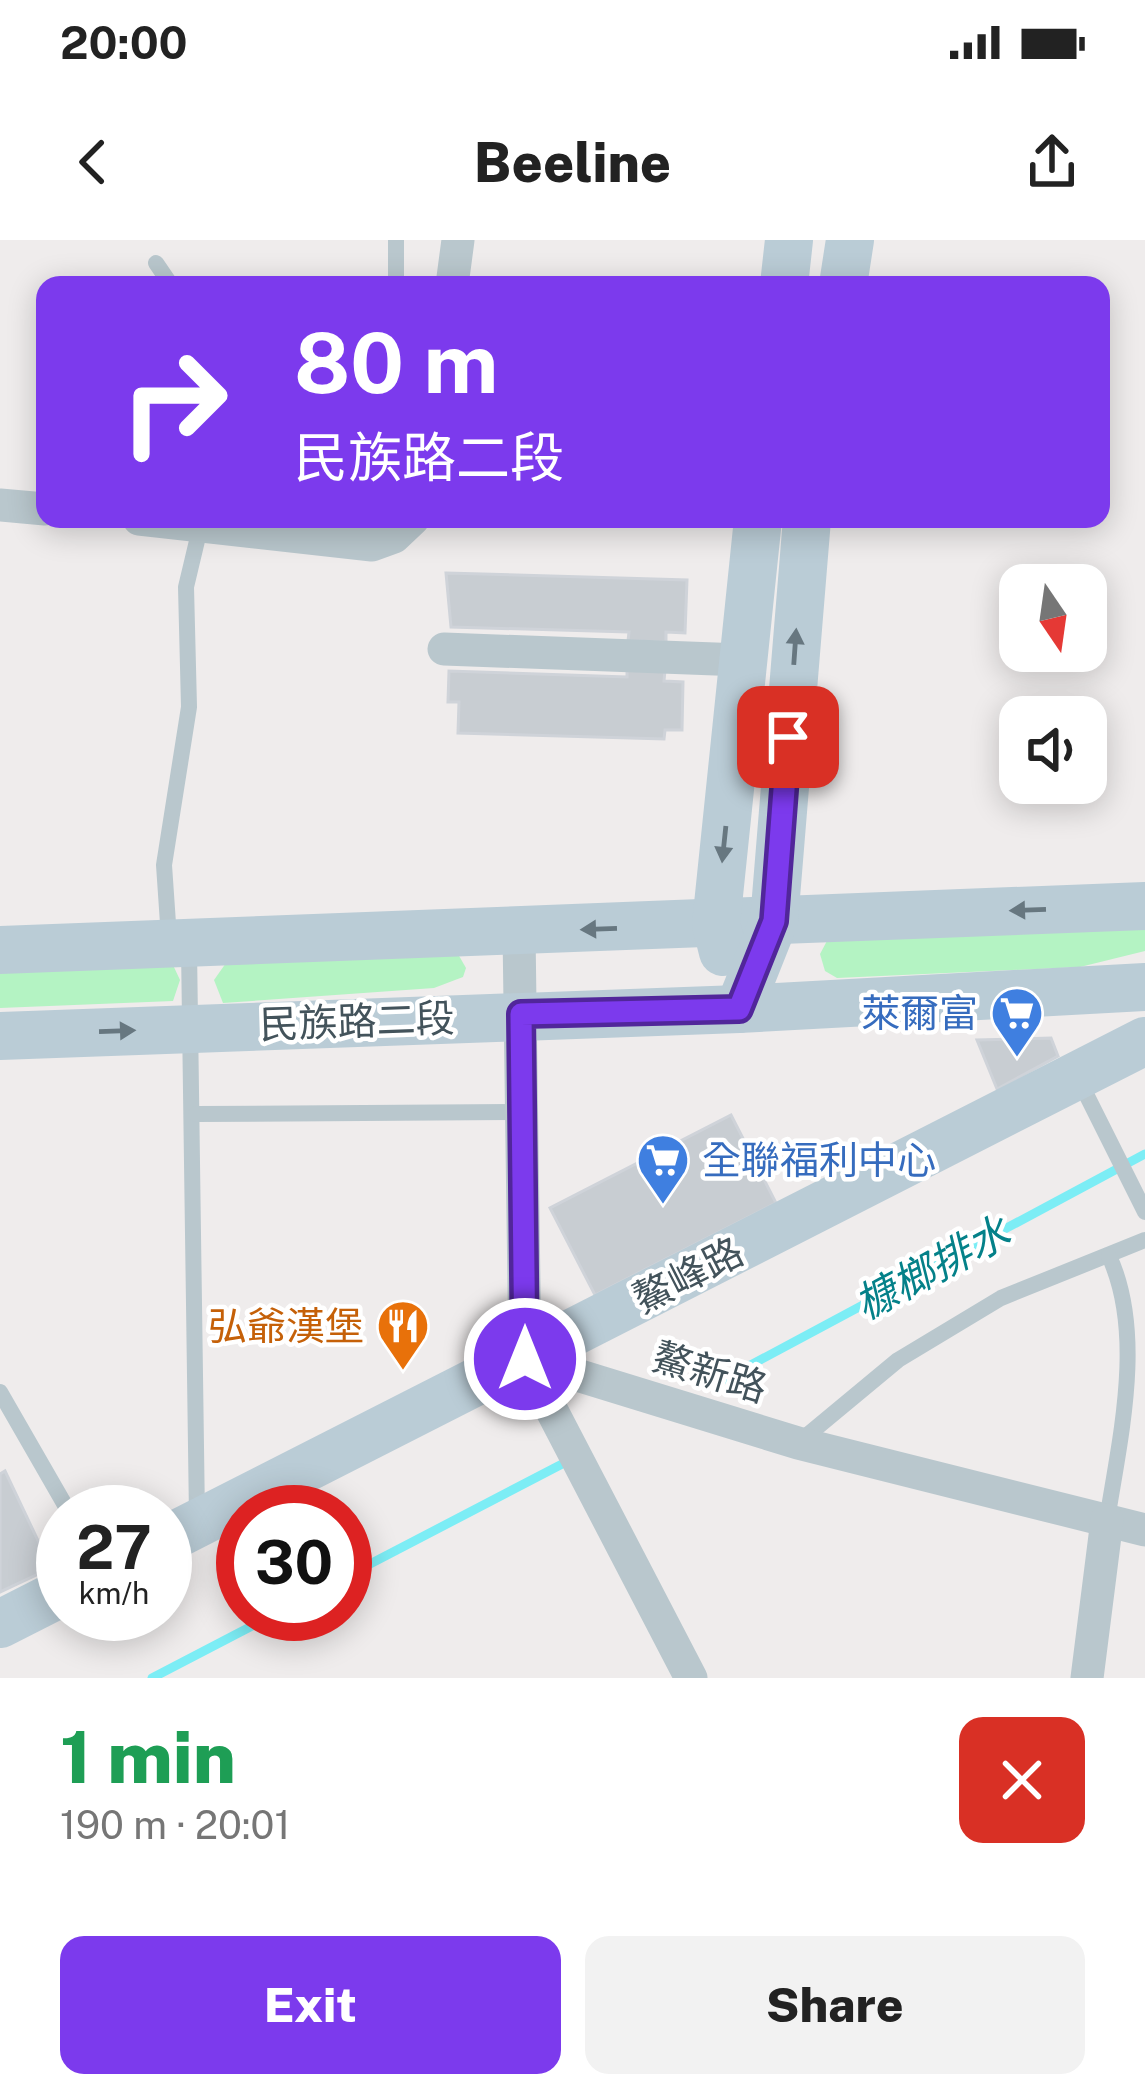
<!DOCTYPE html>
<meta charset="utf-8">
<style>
body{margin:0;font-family:"Public Sans","Noto Sans TC",sans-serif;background:#f2f2f2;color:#222;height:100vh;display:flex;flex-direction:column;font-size:45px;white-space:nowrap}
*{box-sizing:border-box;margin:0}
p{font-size:39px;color:#767676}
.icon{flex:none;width:66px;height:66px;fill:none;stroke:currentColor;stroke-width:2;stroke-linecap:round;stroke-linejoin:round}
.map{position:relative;height:1438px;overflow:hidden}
.panel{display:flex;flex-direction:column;background:#fff;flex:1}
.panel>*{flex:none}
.hud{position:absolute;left:36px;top:36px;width:1074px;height:252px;border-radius:24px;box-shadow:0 6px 30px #0003;background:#7c3aed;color:#fff;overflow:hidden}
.needle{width:78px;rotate:167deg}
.controls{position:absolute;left:999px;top:324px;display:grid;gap:24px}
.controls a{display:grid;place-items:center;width:108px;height:108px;border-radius:24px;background:#fff;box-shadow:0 6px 30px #0003;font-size:60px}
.speed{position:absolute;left:36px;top:1245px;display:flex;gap:24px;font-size:60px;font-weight:700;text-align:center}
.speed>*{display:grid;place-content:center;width:156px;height:156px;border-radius:50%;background:#fff;box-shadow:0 6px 30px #0003;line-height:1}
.speed small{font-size:30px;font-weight:400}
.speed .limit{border:18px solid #d22;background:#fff;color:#111}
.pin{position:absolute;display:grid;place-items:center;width:102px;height:102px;color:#fff;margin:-51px;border-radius:24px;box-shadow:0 6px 18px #0006}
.me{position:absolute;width:132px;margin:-66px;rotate:0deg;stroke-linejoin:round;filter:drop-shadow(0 0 9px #0008)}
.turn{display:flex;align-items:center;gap:42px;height:252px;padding:0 60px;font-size:54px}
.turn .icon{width:156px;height:156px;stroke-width:2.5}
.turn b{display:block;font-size:84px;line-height:102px}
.round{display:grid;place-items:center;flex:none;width:126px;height:126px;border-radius:24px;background:#f2f2f2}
.summary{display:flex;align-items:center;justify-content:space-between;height:204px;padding:0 60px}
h1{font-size:72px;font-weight:800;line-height:90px;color:#1e9e55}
.primary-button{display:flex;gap:24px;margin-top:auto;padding:24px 60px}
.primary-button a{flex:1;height:138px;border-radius:24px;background:#7c3aed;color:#fff;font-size:48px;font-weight:800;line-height:138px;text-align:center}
.primary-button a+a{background:#f2f2f2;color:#222}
.status{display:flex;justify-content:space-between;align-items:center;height:84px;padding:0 60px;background:#fff;direction:ltr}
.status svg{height:33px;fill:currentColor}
header{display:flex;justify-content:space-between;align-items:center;height:156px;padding:0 60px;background:#fff;font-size:54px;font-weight:800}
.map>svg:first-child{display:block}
.green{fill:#b4f3c3}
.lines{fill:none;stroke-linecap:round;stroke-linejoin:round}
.stream{stroke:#7cedf5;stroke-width:9}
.building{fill:#c8cdd2;stroke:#cfd3d9;stroke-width:3}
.lane{stroke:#b9c7cd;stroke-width:16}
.street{stroke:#b9c7cd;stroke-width:33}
.secondary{stroke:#baccd6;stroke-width:48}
.oneway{fill:#677780}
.route-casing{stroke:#51269a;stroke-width:30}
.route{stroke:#7c3aed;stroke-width:21}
.labels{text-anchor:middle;stroke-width:9;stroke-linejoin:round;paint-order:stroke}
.shop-label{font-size:39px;fill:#366cbe;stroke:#fff;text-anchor:end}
.street-label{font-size:39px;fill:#43535b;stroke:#fff}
.food-label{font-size:39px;fill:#c56008;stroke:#fff;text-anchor:end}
.water-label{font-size:42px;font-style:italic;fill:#048189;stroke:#fff}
</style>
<div class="status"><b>20:00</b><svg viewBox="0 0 49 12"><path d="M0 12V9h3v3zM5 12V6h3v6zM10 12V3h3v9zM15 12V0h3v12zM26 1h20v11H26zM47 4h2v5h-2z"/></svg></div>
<header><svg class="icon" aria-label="back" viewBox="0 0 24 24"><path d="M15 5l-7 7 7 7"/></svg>Beeline<svg class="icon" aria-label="share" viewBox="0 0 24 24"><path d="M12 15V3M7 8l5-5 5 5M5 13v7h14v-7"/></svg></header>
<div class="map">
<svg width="1145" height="1438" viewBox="0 0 1145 1438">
<rect width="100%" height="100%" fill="#efecec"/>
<g class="green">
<path d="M1145,684V711L1080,727L837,738L825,731L820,714L828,699Z"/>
<path d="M458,714L466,728L463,737L434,748L223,763L214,740L226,723Z"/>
<path d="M173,725L180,740L173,761L0,768V731Z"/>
</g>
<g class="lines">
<g class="stream">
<path d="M719,1142L1145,914"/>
<path d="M345,1337L566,1222"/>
<path d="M152,1438L275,1374"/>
</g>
</g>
<g class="building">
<path d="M446,333L687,340L685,393L666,392V402L628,401L629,392L451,387Z"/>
<path d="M627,429L665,430L664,441L683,442L682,490H665L664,499L458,493L459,462H448L449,431L627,437Z"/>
<path d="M1051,798L1058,816L997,849L977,800Z"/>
<path d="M731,875L776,963L595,1055L550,968Z"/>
<path d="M5,1231L51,1328L0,1352V1234Z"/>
</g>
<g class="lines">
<g class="lane">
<path d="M156,23L171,45"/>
<path d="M396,45V0"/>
<path d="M380,279H392"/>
<path d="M169,698L164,625L189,467L186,347L201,284"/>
<path d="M189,709L197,1277"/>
<path d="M1080,842L1145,972"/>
<path d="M196,874L523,872"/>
<path d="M0,1152L69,1272"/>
<path d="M798,1203L898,1120L1001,1058L1145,1000"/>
<path d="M1107,1280C1120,1197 1145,1094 1109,1016"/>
</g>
<g class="street">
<path d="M452,45L458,0"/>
<path d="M0,265L45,269"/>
<path d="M139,279L372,305L394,297L413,279"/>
<path d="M444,409L742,420"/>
<path d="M519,692L525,1119L798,1203L1145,1290"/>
<path d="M525,1119L691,1438"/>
<path d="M1087,1438L1107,1280"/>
</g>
<g class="secondary">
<path d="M784,45L789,0"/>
<path d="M843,45L850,0"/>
<path d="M0,710L1145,666"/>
<path d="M723,712L716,684L758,279"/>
<path d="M739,769L774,681L807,279"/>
<path d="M0,796L739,769L1145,747"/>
<path d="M165,1300L1145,801"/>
<path d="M0,1384L63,1352"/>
</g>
</g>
<defs><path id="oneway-solid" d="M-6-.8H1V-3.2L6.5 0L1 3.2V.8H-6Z" transform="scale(3)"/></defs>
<g class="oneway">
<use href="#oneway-solid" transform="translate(795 407) rotate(-86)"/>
<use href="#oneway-solid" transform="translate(724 604) rotate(96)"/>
<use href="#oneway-solid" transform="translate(1028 670) rotate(178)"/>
<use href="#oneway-solid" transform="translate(599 689) rotate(178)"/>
<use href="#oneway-solid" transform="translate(117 791) rotate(-2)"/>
</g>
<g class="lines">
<g class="route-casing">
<path id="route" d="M525,1119L521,774L739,769L774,681L788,497"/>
</g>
<use href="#route" class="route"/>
</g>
<defs>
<g id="supermarket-pin" transform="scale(2.7)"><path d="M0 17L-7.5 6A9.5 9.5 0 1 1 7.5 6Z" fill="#3f7fe0" stroke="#fff"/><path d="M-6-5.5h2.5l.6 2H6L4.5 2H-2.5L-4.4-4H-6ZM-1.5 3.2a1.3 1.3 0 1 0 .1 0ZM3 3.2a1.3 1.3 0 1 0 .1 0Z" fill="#fff"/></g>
<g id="restaurant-pin" transform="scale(2.7)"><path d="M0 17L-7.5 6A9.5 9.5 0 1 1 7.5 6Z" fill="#e8710a" stroke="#fff"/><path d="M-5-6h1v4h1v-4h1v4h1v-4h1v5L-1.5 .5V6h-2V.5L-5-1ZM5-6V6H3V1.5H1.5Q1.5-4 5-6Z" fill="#fff"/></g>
</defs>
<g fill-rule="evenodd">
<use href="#supermarket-pin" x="1017" y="773"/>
<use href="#supermarket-pin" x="663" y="920"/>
<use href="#restaurant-pin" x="403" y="1086"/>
</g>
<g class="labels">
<g class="shop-label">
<text x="978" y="787">萊爾富</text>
<text x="702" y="934" text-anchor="start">全聯福利中心</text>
</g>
<g class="street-label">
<text transform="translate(357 781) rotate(-2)" y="14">民族路二段</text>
<text transform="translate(688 1035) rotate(-27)" y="14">鰲峰路</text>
<text transform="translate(710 1132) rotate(17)" y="14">鰲新路</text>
</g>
<g class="food-label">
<text x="364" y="1100">弘爺漢堡</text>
</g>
<g class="water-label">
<text transform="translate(932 1028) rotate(-28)" y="15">槺榔排水</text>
</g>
</g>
</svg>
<div class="controls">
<a><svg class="needle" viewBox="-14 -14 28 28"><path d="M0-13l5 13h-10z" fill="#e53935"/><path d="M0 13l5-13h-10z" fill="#767676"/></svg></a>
<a><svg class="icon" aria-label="sound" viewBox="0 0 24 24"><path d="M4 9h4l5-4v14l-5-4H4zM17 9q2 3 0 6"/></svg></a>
</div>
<div class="speed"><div>27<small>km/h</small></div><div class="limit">30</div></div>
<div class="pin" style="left:788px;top:497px;background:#d93025"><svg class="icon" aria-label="arrive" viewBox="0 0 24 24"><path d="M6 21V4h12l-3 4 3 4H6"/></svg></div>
<svg class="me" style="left:525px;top:1119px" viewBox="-20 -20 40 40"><circle r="17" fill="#7c3aed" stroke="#fff" stroke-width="3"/><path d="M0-11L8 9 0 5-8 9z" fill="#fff"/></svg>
<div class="hud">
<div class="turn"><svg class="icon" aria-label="right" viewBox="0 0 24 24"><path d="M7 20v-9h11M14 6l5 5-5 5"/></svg><div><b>80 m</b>民族路二段</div></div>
</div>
</div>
<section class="panel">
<div class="summary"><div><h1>1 min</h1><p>190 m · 20:01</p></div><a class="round" style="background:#d93025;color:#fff"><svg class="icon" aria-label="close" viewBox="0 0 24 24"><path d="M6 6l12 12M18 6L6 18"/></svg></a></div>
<div class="primary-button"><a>Exit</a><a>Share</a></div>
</section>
